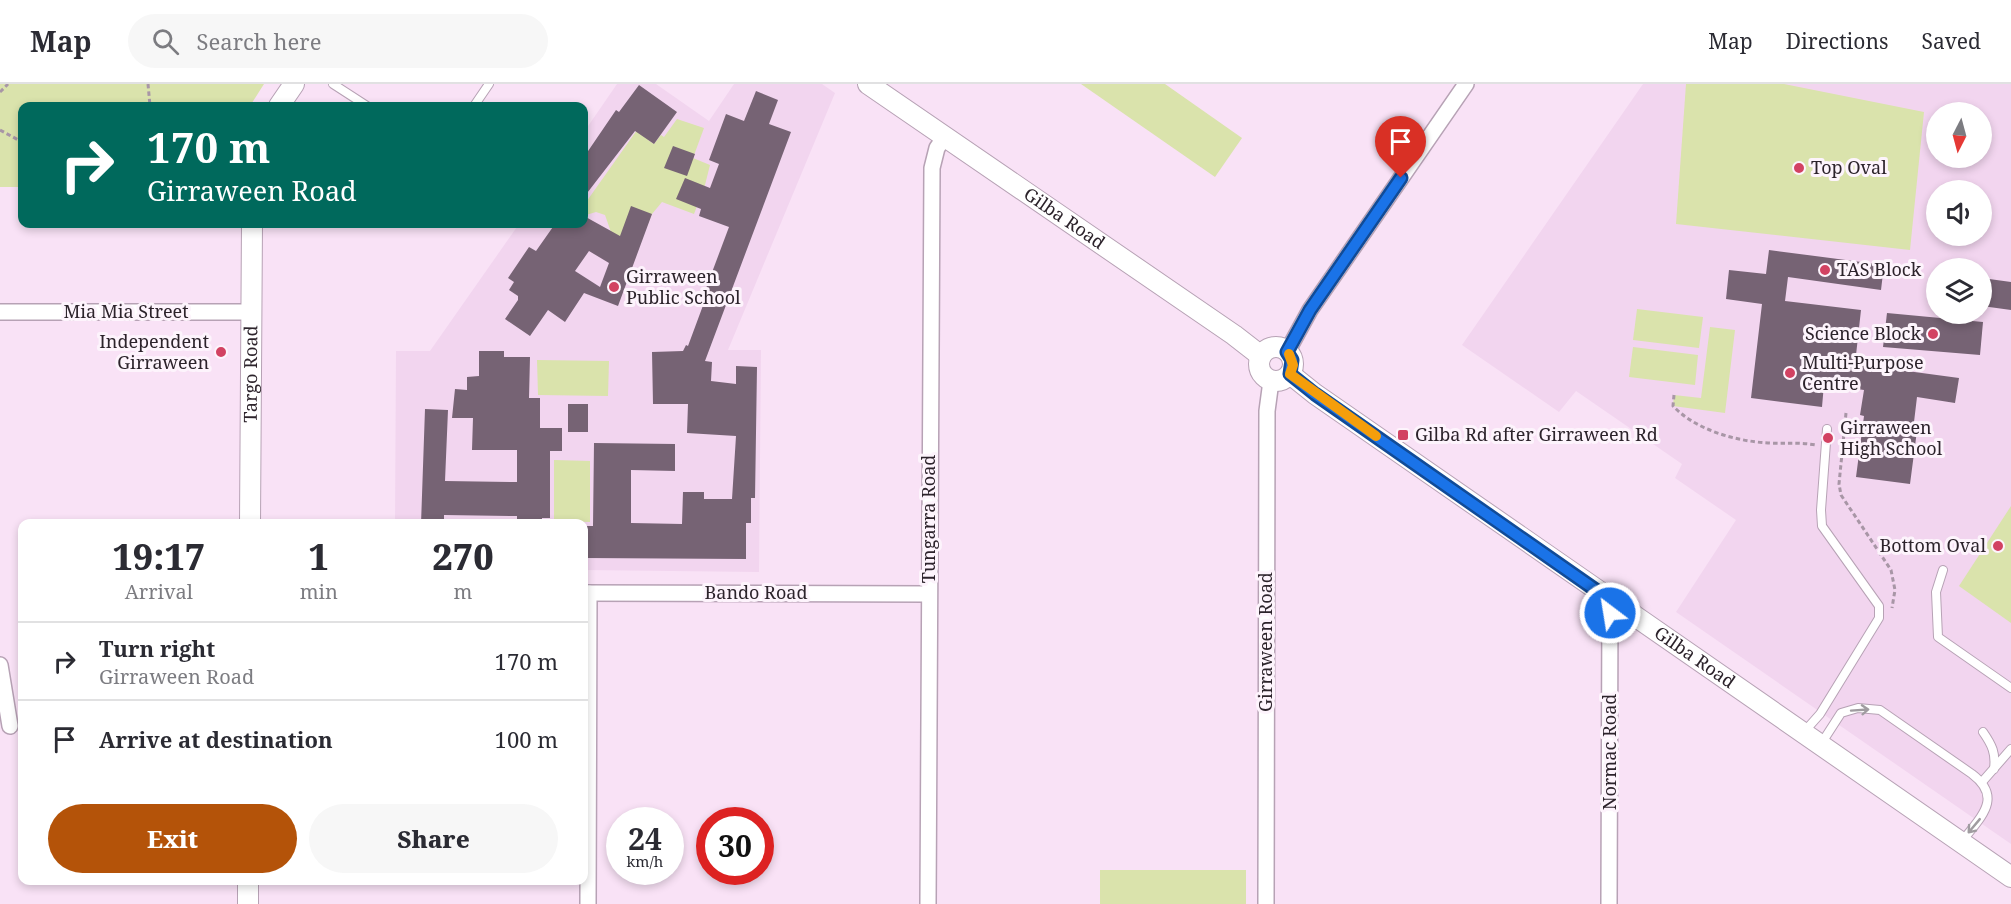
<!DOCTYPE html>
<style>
body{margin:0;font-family:"Noto Serif",serif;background:#f7f7f7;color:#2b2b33;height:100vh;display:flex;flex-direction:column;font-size:22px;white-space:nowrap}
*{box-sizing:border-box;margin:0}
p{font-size:20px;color:#7c7c81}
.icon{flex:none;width:33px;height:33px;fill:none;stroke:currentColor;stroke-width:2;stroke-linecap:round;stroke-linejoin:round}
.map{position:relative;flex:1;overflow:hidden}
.sheet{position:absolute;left:18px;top:435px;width:570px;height:366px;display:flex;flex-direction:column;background:#fff;border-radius:12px;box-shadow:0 3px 9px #0003}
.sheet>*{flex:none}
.guide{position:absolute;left:18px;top:18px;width:570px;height:126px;border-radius:12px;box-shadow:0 3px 9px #0003;background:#00695c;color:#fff;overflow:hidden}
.needle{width:39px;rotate:186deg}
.buttons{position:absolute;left:1926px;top:18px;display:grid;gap:12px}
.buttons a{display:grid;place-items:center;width:66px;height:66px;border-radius:50%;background:#fff;box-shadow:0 3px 9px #0003;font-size:30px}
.speed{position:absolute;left:606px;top:723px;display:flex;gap:12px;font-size:30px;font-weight:700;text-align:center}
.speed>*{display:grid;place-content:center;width:78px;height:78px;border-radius:50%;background:#fff;box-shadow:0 3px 9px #0003;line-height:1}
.speed small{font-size:15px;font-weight:400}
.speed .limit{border:9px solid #d22;background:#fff;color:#111}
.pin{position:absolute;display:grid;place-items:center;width:51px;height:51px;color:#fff;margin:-62px -26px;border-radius:50% 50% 50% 0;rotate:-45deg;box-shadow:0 0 6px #0007}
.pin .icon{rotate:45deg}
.me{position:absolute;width:66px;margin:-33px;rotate:329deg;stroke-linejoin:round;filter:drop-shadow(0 0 4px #0008)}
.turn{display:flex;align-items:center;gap:21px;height:126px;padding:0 30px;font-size:27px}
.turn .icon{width:78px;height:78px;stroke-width:2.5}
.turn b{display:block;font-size:42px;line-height:51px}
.eta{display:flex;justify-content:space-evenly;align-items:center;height:102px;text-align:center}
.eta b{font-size:36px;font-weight:800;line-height:42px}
.button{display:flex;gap:12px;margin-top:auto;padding:12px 30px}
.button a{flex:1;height:69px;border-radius:36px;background:#b45309;color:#fff;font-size:24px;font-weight:800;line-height:69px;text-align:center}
.button a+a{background:#f7f7f7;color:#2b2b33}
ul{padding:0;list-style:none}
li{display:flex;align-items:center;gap:18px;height:78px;padding:0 30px;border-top:2px solid #e1e1e2}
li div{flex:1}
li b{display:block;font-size:22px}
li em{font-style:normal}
header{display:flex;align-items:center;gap:36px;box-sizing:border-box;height:84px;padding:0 30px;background:#fff;border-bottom:2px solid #e1e1e2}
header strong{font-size:28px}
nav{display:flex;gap:33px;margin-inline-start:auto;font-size:21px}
.search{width:420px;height:54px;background:#f7f7f7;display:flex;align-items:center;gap:15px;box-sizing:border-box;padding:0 21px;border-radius:33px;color:#7c7c81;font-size:22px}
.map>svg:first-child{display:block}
.built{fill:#f2d5ef;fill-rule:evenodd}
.green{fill:#dae3ac}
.building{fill:#766374;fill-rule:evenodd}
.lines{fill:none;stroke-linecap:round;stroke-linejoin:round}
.service-casing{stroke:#b7a2b5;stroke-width:10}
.minor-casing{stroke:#b7a2b5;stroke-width:18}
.tertiary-casing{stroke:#b7a2b5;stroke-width:22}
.path{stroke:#a896a6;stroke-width:3;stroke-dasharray:4.5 3;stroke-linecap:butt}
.service{stroke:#fff;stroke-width:8}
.minor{stroke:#fff;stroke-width:15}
.tertiary{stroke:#fff;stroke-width:20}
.oneway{stroke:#a09ca0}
.route-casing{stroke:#114b97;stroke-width:15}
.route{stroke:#1a73e8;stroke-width:10}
.slow{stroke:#f59e0b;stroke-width:10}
.poi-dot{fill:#d24262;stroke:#fdf4fc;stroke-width:2}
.labels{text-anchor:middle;stroke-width:6;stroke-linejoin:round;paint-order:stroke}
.poi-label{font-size:18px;fill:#2c232b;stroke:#fdf4fc;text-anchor:start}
.street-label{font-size:18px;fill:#2c232b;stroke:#fdf4fc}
</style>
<header>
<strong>Map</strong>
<div class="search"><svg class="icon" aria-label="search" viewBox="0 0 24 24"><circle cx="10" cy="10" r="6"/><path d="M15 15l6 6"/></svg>Search here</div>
<nav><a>Map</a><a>Directions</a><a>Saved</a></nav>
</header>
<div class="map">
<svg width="2011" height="820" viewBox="0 0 2011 820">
<rect width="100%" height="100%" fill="#f9e2f6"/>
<g class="built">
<path d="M617,0H656L709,37L734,0H822L835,9L728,266H761L759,488L584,486V440H395L396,267H430L519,140H584V48Z"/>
<path d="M1643,0H2011V760L1676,528L1736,436L1675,394L1682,380L1576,307L1559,328L1462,261ZM1936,28H1982V74H1936ZM1936,106H1982V152H1936ZM1936,184H1982V230H1936Z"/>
</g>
<g class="green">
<path d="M0,0H264L250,22H22V103H0Z"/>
<path d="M1081,0H1165L1242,54L1215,93Z"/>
<path d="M1686,0H1784L1924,28L1910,166L1676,140Z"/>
<path d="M677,35L704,44L693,74L710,81L705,101L694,130L662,118L652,130L633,176L612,151L605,131L596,128L586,131L584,135V121L642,39L654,47L648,56L654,60L661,51L664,53Z"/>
<path d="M1637,225L1703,233L1699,264L1633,256Z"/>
<path d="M1710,243L1735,246L1725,329L1673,322L1674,311L1701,314Z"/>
<path d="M1633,263L1698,271L1695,301L1629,293Z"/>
<path d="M537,276L609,277L608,312L538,311Z"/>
<path d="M554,376L590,377V438L554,437Z"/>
<path d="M2011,422V539L1959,502Z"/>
<rect x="1100" y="786" width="146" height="34"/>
</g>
<g class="building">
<path d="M639,1L677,28L654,60L635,47L584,113V73L616,26L619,28Z"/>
<path d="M756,7L778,16L769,40L791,48L705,277L712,278L711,297L736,300V282L757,283L755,414H751V439H746V475L584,474V442H593L594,359L675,360V387L631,386V439L682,440L683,408H704V415H732L736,352L687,349L688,320H653L652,268L683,267L686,261L688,262L708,208L705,207L729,143L699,132L701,125L676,115L685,94L710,104L719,80L709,76L726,30L744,37Z"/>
<path d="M673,62L695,70L687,92L664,84Z"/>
<path d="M631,122L652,130L618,222L584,209L565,238L548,226L530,252L505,235L518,216V212L509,206L514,198L508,194L529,163L536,167L555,140H584V132L620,152ZM589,167L609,179L600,203L575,187Z"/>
<path d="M1769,166L1884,181L1881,206L1788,193L1785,217L1861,226L1855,280L1959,294L1955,319L1917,313L1914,338L1918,339L1910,400L1856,393L1864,332L1860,331L1864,306L1824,300L1822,323L1751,314L1762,220L1726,215L1729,186L1766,190Z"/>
<path d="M1982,194L2011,198V226L1982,222Z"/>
<path d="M1887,229L1983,238L1980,271L1883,263Z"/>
<path d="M479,267H504V273H530L529,314H540V344H562V367H550V434H542V440L517,439V432L444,431V440H421L425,325L448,326L445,397L517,398V366H472L473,334H452L455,305L467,306V293L479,292Z"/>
<rect x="568" y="320" width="20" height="28"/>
</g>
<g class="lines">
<g class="service-casing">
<g id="service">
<path d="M333,0L367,22"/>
<path d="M474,22L489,0"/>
<path d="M1943,486L1936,508L1938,553L2011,604"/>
<path d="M1804,648L1820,630L1879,534V522L1822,442L1821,426L1827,345"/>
<path d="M1983,648C1992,661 1996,669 1994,685"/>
<path d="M1821,660L1841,629L1858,624L1880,626L1972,690C2005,715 1978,735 1961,759"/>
<path d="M1982,698L2011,665"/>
</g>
</g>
<g class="minor-casing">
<g id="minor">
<path d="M0,228H252"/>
<path d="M1287,268L1310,226L1466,0"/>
<path d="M584,509L929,510"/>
<path d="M0,581L10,642"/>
<path d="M588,820L589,509"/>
<path d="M928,820L932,84L937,64L944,54"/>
<path d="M1266,820L1267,327L1271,297"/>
<path d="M1609,820L1610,516"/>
</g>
</g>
<g class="tertiary-casing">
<g id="tertiary">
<path id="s1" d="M868,0L1234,251L1261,272"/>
<path d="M279,22L294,0"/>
<circle cx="1276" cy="280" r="17"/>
<path id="s2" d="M1290,290L1315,310L2011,793"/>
<path id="s3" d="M250,440L252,140"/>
<path d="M248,820V796"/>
</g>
</g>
<g class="path">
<path d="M148,0L150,22"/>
<path d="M0,8L8,0"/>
<path d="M0,46L22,58"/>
<path d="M1674,311L1673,322C1696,346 1735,357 1768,359C1785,360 1799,358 1816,361"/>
<path d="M1846,329L1839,400L1841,411L1891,486L1895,506L1892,524"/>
</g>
<use href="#service" class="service"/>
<use href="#minor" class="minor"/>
<use href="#tertiary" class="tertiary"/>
</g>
<defs><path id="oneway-shaft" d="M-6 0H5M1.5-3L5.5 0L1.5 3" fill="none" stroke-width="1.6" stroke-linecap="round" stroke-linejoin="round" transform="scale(1.5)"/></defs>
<g class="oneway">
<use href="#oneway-shaft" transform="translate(1860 626) rotate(-4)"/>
<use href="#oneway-shaft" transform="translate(1974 742) rotate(130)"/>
</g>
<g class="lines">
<g class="route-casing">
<path id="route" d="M1401,94L1310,226L1287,268L1292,276L1290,290L1315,310L1610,516V529"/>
</g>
<use href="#route" class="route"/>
<path class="slow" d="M1289,270L1293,281L1290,290L1376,352"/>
</g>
<g class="poi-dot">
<circle cx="1799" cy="84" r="6"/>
<circle cx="1825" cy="186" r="6"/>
<circle cx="614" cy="203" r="6"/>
<circle cx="1933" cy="250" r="6"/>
<circle cx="221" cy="268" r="6"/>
<circle cx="1790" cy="289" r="6"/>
<rect x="1397" y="345" width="12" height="12" rx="3"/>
<circle cx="1828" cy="354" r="6"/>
<circle cx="1998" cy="462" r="6"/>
</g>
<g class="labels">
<g class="poi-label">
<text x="1811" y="90">Top Oval</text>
<text x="1837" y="192">TAS Block</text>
<text x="626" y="199">Girraween<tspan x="626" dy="21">Public School</tspan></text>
<text x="1921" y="256" text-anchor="end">Science Block</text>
<text x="209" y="264" text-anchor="end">Independent<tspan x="209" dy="21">Girraween</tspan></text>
<text x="1802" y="285">Multi-Purpose<tspan x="1802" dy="21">Centre</tspan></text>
<text x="1840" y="350">Girraween<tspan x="1840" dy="21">High School</tspan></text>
<text x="1415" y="357">Gilba Rd after Girraween Rd</text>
<text x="1986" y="468" text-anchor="end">Bottom Oval</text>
</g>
<g class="street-label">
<text dy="6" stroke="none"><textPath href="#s1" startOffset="238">Gilba Road</textPath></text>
<text x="126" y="234">Mia Mia Street</text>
<text dy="6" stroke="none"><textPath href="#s3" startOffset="150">Targo Road</textPath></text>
<text transform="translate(929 435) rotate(-90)" y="6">Tungarra Road</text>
<text x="756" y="515">Bando Road</text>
<text transform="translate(1266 558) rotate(-90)" y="6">Girraween Road</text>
<text dy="6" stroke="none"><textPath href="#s2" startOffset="494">Gilba Road</textPath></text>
<text transform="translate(1610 668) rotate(-90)" y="6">Normac Road</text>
</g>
</g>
</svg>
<div class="buttons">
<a><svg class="needle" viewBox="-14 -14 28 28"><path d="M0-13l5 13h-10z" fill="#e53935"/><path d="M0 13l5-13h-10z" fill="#7c7c81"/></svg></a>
<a><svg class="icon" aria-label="sound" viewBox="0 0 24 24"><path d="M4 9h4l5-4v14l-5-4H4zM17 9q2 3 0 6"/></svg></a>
<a><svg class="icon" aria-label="layers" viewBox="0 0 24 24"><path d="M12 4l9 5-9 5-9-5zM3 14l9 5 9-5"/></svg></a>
</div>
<div class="speed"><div>24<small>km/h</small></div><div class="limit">30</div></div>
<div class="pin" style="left:1401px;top:94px;background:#d93025"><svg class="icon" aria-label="arrive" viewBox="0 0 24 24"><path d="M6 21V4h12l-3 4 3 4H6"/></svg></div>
<svg class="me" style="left:1610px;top:529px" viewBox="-20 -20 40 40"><circle r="17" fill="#1a73e8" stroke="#fff" stroke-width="3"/><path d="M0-11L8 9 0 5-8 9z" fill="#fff"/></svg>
<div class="guide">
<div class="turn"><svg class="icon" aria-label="right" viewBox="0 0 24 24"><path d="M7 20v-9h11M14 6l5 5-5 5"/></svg><div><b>170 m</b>Girraween Road</div></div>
</div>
<section class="sheet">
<div class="eta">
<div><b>19:17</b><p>Arrival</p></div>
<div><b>1</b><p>min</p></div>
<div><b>270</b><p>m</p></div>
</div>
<ul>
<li><svg class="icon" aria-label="right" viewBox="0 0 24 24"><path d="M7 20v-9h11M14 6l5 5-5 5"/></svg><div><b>Turn right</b><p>Girraween Road</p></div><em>170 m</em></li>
<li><svg class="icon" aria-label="arrive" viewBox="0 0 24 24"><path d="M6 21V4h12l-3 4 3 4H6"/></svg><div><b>Arrive at destination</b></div><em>100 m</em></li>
</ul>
<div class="button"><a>Exit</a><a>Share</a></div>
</section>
</div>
